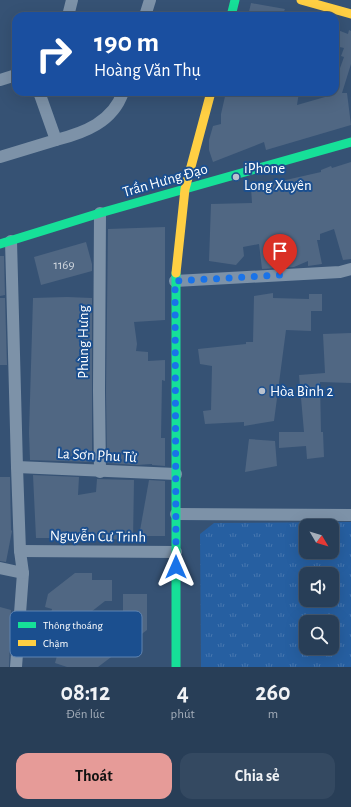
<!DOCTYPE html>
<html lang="vi">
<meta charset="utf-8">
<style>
body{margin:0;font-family:"Alegreya Sans",sans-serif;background:#344961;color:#f1f3f6;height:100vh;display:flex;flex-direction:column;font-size:15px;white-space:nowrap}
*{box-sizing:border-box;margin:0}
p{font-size:13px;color:#a5aeba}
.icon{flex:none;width:22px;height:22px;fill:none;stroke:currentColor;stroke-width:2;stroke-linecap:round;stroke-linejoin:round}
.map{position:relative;height:667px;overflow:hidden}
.drawer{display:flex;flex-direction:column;background:#283e57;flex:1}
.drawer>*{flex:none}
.banner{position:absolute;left:12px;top:12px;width:327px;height:84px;border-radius:12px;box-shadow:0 4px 16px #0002,0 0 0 1px #44576d;background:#1a4fa0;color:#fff;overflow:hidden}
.needle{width:26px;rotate:128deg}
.buttons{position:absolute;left:299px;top:519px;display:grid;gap:8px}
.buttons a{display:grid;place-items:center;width:40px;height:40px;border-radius:8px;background:#283e57;box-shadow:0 4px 16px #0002,0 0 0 1px #44576d;font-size:20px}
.pin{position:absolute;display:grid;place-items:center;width:34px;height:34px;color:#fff;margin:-41px -17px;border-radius:50% 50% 50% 0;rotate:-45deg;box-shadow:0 0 4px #0007}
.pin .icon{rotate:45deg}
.me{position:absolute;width:44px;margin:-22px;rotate:0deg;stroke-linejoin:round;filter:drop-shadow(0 0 3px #0008)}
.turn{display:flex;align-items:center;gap:14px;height:84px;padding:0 16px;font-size:18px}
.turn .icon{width:52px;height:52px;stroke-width:2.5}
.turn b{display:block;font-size:28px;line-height:34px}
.eta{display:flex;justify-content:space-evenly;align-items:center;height:68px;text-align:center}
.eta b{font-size:24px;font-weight:600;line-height:28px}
.action{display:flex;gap:8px;margin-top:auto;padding:8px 16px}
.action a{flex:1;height:46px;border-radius:12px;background:#e69b98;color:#111;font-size:16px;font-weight:600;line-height:46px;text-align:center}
.action a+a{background:#344961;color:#f1f3f6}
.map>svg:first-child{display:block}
.park{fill:url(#park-tufts);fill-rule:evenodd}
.building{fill:#506783}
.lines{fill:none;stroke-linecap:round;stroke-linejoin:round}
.street{stroke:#7d92a8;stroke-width:12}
.fast{stroke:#16e098;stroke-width:9}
.slow{stroke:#ffcf43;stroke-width:9}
.route{stroke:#1a73e8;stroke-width:7;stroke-dasharray:0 12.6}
.poi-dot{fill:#b9c2ce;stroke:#1b4f8f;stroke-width:1.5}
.labels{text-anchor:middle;stroke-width:4;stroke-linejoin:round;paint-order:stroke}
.number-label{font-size:13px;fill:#d3d9e0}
.poi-label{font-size:15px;fill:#fff;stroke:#1b4f8f;text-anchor:start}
.street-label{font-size:15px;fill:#fff;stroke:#1b4f8f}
.key{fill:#1b4f8f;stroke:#5f84b1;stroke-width:1}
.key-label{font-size:11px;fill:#fff}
</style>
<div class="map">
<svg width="351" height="667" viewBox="0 0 351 667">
<defs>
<pattern id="park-tufts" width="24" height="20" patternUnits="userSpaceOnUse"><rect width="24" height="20" fill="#265fa1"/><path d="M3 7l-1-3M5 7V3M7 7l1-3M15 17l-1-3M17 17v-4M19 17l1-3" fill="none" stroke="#4777af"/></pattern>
</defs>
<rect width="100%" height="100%" fill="#365274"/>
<path class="park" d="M351,522V667H201L200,534L214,523ZM306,526H332V552H306ZM306,574H332V600H306ZM306,622H332V648H306Z"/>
<g class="building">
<path d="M251,3L285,9L282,16H248Z"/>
<path d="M335,29L348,34L349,30L351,31V64L342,93H347L351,125L266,150L264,142L213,162L209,150V140L213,126L221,124V114L226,92H299L297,105L325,97L324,93H335V82L344,57L341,56L344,48L335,46Z"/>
<path d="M351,162V259L343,260L334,229L320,234V240H317L322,264L308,266V261L294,267L262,269L259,244L243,247L244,256L236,265L209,261L211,204L252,203L251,188L321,172V170L331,166L332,168Z"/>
<path d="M165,227V320L134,322L137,344L136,351L148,352V361L165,360V381L162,380L161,438H165V466L152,465V464L137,465L107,463L106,391L108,229Z"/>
<path d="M86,242L92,264V271L41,285L34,257Z"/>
<path d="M0,256H4L5,295L0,296Z"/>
<path d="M273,293V298L309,299V294H322V311H311V331L286,330L274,421L244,426V422L205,424L203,411L211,410L212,366L200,364L198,349L246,344V342H253L254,296Z"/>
<path d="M67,297L92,298V462L30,460L29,433L33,298Z"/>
<path d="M0,298H5L7,365H0Z"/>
<path d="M351,333V383L320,382L321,432H323L324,457L307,459L306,446L279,448V432H304L299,375L325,373L323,334Z"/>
<path d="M249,439L275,441L277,466L245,472Z"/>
<path d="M33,475L79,477L78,495L96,492L97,479L134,480L133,540L82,538L67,531V538H36Z"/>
<path d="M0,477H10L11,530L12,531L6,562L0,561Z"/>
<path d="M149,480L165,481V536H139Z"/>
<path d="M75,573H92V580H112V601H105L91,612L103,628L123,613V594H147V630L98,667H67L55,663L61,641L81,647L97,634L84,617L69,628L67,634L47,629L52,609L45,607L48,594Z"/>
<path d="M0,607L11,610L9,667H0Z"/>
</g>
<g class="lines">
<g class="street">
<path d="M68,16L72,0"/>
<path d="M145,16L150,0"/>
<path d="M0,80L16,75"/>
<path d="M56,140C84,133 113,122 123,92"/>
<path d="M0,157L56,140L39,92"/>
<path d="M100,213L99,391L100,472"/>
<path d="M11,241L17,467L20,551L23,573L16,667"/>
<path d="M175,281L340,272L351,269"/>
<path d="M17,467L176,474"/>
<path d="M176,514L351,515"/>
<path d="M20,551L176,552"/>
<path d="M0,568L23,573"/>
</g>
<g class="fast">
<path d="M231,16L235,0"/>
<path d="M0,244L100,213L351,142"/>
<path d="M176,273V667"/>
</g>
<g class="slow">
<path d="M301,0L351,14"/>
<path d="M176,273L185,189L211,92"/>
</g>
</g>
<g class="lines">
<path class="route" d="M176,567L175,281L280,275"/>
</g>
<g class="poi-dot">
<circle cx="236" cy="177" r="4"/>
<circle cx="262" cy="391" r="4"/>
</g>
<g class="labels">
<g class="number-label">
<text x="64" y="269">1169</text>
</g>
<g class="poi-label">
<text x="244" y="173">iPhone<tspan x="244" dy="17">Long Xuyên</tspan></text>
<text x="270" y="396">Hòa Bình 2</text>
</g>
<g class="street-label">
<text transform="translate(165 180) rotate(-16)" y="5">Trần Hưng Đạo</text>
<text transform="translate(83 342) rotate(-90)" y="5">Phùng Hưng</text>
<text transform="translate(97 455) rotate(3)" y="5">La Sơn Phu Tử</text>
<text transform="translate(98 536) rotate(1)" y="5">Nguyễn Cư Trinh</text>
</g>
</g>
<rect x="10" y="611" width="132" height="46" rx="6" class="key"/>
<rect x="18" y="622" width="18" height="6" fill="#16e098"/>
<rect x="18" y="640" width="18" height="6" fill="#ffcf43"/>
<g class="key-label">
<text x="43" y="629">Thông thoáng</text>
<text x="43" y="647">Chậm</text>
</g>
</svg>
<div class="buttons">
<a><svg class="needle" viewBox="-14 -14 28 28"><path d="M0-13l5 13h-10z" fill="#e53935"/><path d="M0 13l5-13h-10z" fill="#a5aeba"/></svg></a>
<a><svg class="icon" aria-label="sound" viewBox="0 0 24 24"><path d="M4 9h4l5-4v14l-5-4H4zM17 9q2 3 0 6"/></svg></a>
<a><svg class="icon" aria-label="search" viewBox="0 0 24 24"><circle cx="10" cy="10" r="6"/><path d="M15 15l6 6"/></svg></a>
</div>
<div class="pin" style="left:280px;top:275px;background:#d93025"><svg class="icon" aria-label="arrive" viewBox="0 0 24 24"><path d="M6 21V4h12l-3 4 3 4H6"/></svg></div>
<svg class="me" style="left:176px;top:567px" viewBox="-20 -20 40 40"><path d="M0-17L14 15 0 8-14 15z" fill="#1a73e8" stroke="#fff" stroke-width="4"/></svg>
<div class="banner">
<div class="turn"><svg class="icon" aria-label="right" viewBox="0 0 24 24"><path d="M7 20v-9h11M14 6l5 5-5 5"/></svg><div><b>190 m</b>Hoàng Văn Thụ</div></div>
</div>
</div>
<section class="drawer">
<div class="eta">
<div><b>08:12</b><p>Đến lúc</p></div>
<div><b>4</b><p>phút</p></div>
<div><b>260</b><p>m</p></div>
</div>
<div class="action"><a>Thoát</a><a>Chia sẻ</a></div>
</section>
